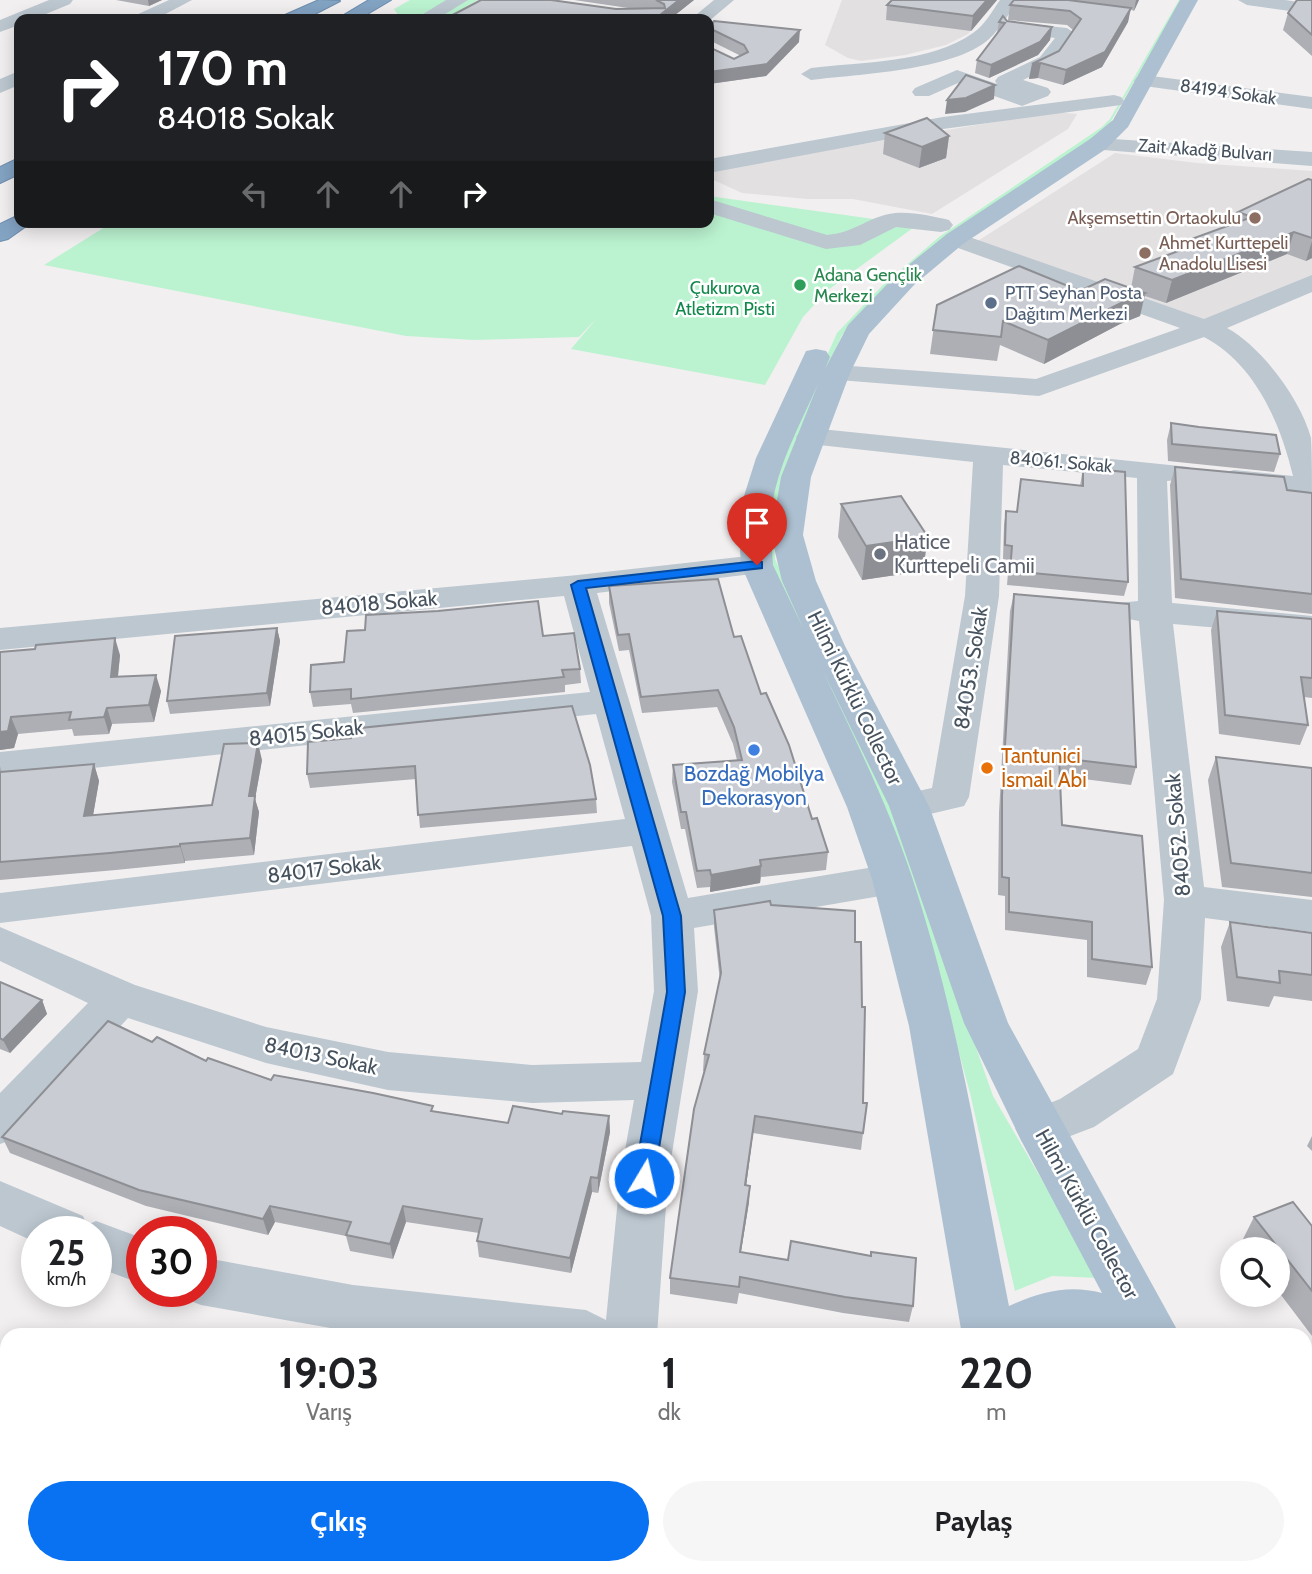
<!DOCTYPE html>
<html lang="tr">
<meta charset="utf-8">
<style>
body{margin:0;font-family:Cabin,sans-serif;background:#f6f6f6;color:#202124;height:100vh;display:flex;flex-direction:column;font-size:26px;white-space:nowrap}
*{box-sizing:border-box;margin:0}
p{font-size:23px;color:#757577}
.icon{flex:none;width:38px;height:38px;fill:none;stroke:currentColor;stroke-width:2;stroke-linecap:round;stroke-linejoin:round}
.map{position:relative;flex:1;overflow:hidden}
.sheet{position:absolute;left:0px;top:1328px;width:1312px;height:247px;display:flex;flex-direction:column;background:#fff;border-radius:21px 21px 0 0;box-shadow:0 4px 18px #0003}
.sheet>*{flex:none}
.banner{position:absolute;left:14px;top:14px;width:700px;height:214px;border-radius:14px;box-shadow:0 4px 18px #0003;background:#202124;color:#fff;overflow:hidden}
.buttons{position:absolute;left:1220px;top:1237px;display:grid;gap:14px}
.buttons a{display:grid;place-items:center;width:70px;height:70px;border-radius:50%;background:#fff;box-shadow:0 4px 18px #0003;font-size:35px}
.speed{position:absolute;left:21px;top:1216px;display:flex;gap:14px;font-size:35px;font-weight:700;text-align:center}
.speed>*{display:grid;place-content:center;width:91px;height:91px;border-radius:50%;background:#fff;box-shadow:0 4px 18px #0003;line-height:1}
.speed small{font-size:18px;font-weight:400}
.speed .limit{border:10px solid #d22;background:#fff;color:#111}
.pin{position:absolute;display:grid;place-items:center;width:60px;height:60px;color:#fff;margin:-72px -30px;border-radius:50% 50% 50% 0;rotate:-45deg;box-shadow:0 0 7px #0007}
.pin .icon{rotate:45deg}
.me{position:absolute;width:77px;margin:-38px;rotate:9deg;stroke-linejoin:round;filter:drop-shadow(0 0 5px #0008)}
.turn{display:flex;align-items:center;gap:24px;height:147px;padding:0 28px;font-size:32px}
.turn .icon{width:91px;height:91px;stroke-width:2.5}
.turn b{display:block;font-size:49px;line-height:60px}
.lanes{display:flex;align-items:center;height:66px;padding:0 28px;background:#0003;justify-content:center;gap:35px;direction:ltr}
.lanes .off{opacity:.35}
.eta{display:flex;justify-content:space-evenly;align-items:center;height:119px;text-align:center}
.eta b{font-size:42px;font-weight:700;line-height:49px}
.button{display:flex;gap:14px;margin-top:auto;padding:14px 28px}
.button a{flex:1;height:80px;border-radius:42px;background:#0972f3;color:#fff;font-size:28px;font-weight:700;line-height:80px;text-align:center}
.button a+a{background:#f6f6f6;color:#202124}
.map>svg:first-child{display:block}
.education{fill:#e3e0e1}
.green{fill:#bbf3d0}
.lines{fill:none;stroke-linecap:round;stroke-linejoin:round}
.highway-casing{stroke:#6e8eaf;stroke-width:2}
.minor{fill:#bcc7d0;fill-rule:evenodd}
.major{fill:#adc0d1;fill-rule:evenodd}
.highway{fill:#83a3c3;fill-rule:evenodd}
.wall{fill:#adafb5}
.shaded-wall{fill:#8d8f94}
.building{fill:#c9ccd3;stroke:#8d8f94;stroke-width:2}
.route{fill:#0972f3;stroke:#064a9e;stroke-width:2}
.education-dot{fill:#8d6e63;stroke:#fff;stroke-width:2.5}
.leisure-dot{fill:#2e9e5b;stroke:#fff;stroke-width:2.5}
.service-dot{fill:#5c6f8a;stroke:#fff;stroke-width:2.5}
.worship-dot{fill:#6b7280;stroke:#fff;stroke-width:2.5}
.shop-dot{fill:#3f7fe0;stroke:#fff;stroke-width:2.5}
.food-dot{fill:#e8710a;stroke:#fff;stroke-width:2.5}
.labels{text-anchor:middle;stroke-width:5;stroke-linejoin:round;paint-order:stroke}
.far-street-label{font-size:18px;fill:#46535f;stroke:#fff}
.far-education-label{font-size:18px;fill:#785e54;stroke:#fff;text-anchor:end}
.far-leisure-label{font-size:18px;fill:#27864d;stroke:#fff;text-anchor:start}
.far-park-label{font-size:18px;fill:#0f884a;stroke:#fff}
.far-service-label{font-size:18px;fill:#4e5e75;stroke:#fff;text-anchor:start}
.worship-label{font-size:21px;fill:#5b616d;stroke:#fff;text-anchor:start}
.street-label{font-size:21px;fill:#46535f;stroke:#fff}
.food-label{font-size:21px;fill:#c56008;stroke:#fff;text-anchor:start}
.shop-label{font-size:21px;fill:#366cbe;stroke:#fff}
</style>
<div class="map">
<svg width="1312" height="1574" viewBox="0 0 1312 1574">
<rect width="100%" height="100%" fill="#f2eff0"/>
<g class="education">
<path d="M842,0H995L968,34L946,45L905,55L861,61L848,58L825,45Z"/>
<path d="M1053,112L1077,114L1068,129L932,214L853,199H807L742,193L709,178V170Z"/>
<path d="M1115,153L1197,163L1312,171V282L1210,326L973,244Z"/>
</g>
<g class="green">
<path d="M410,0H478L445,19H401L394,9Z"/>
<path d="M1179,0H1182L1107,128L861,312L842,335L812,400L777,501L773,532L775,559L894,813L993,1096L1099,1278L1052,1276L1015,1291L970,1093L933,957L769,559L768,501L808,398L837,333L882,286L939,237L1102,127L1110,119Z"/>
<path d="M709,196L917,225L828,290L803,317L765,385L571,349L597,318L579,337L474,340L406,336L44,265L113,222H709Z"/>
<rect x="1057" y="1568" width="75" height="6"/>
</g>
<g class="lines">
<g class="highway-casing">
<g id="highway">
<path d="M319,0L340,1L305,19H282L285,15Z"/>
<path d="M369,0H391L359,19H337Z"/>
<path d="M19,158V174L0,183V167Z"/>
<path d="M19,215V222H32L8,239L0,241V224Z"/>
</g>
</g>
<g class="minor">
<path d="M49,0H73L70,4L34,19H19V25L0,32V20Z"/>
<path d="M169,0H192L156,19H133L136,15Z"/>
<path d="M446,0H468L437,19H415Z"/>
<path d="M714,0H734L709,21L691,19Z"/>
<path d="M1000,0H1018C1009,13 1001,28 989,39C953,71 858,74 811,80L801,74L811,68C860,62 932,63 973,33C985,25 992,11 1000,0Z"/>
<path d="M1238,0H1285L1312,4V14L1247,5Z"/>
<path d="M1012,22L1067,28L1076,34L1054,65L1023,80L1048,88L1051,92L1048,96L1022,106L958,83L929,96H915L912,92L915,88L957,70L997,84L995,81L998,77L1040,57L1055,38L1006,31L1003,27L1006,23Z"/>
<path d="M19,71V85L0,93V79Z"/>
<path d="M1144,75L1312,97V109L1137,85L1134,81L1137,77Z"/>
<path d="M1114,95L1121,97L1124,101L1121,105L943,129L709,173V159L943,117Z"/>
<path d="M1098,138L1312,152V166L1090,149L1087,144L1090,139Z"/>
<path d="M709,199L827,235C856,232 865,219 889,214C906,210 933,216 949,220L953,225L949,230L941,232L896,227L860,245L826,249L709,213Z"/>
<path d="M955,232L1204,319L1312,275V292L1227,328C1262,347 1301,400 1311,438C1312,457 1312,483 1312,503L1301,501L1297,495L1223,485L1219,479L1223,473L1234,470L1293,476C1280,422 1255,364 1204,337L1039,396L826,379L822,373L826,367L836,365L1036,379L1180,328L947,244L943,239L947,234Z"/>
<path d="M811,428L1189,467L1193,473L1189,479L1167,481L1172,603L1312,616V636L1173,624L1204,887L1312,900V932L1205,918L1201,999L1173,1074L1094,1127L1039,1148L1022,1142L1015,1128L1022,1114L1060,1099L1138,1049L1157,999L1164,900L1139,621L1118,617L1113,610L1118,603L1138,601L1137,478L1003,465L999,596L969,797L964,806L909,819L895,816L889,806L895,796L932,788L965,596L973,462L801,443L796,437L801,431Z"/>
<path d="M757,555L769,558L773,565L769,572L597,593L688,898L892,864L906,868L912,879L906,890L892,894L694,928L698,991L668,1178L657,1335H370L201,1305L183,1298L180,1292H201V1257L353,1285L586,1310L606,1320L620,1178L634,1100L532,1103L388,1090L266,1063L128,1018L17,1138L0,1144V1093L88,1003L0,961V927L135,985L266,1027L388,1052L532,1065L641,1062L654,991L651,916L632,846L0,923V893L625,819L596,714L0,778V752L590,692L564,596L0,650V628L578,575Z"/>
<path d="M0,1181L83,1216L87,1225L96,1221L142,1238V1284L96,1267V1232H37V1243L0,1226Z"/>
<path d="M1306,1382L1312,1384V1438L1306,1436Z"/>
<rect x="1306" y="1446" width="6" height="56"/>
<rect x="588" y="1568" width="60" height="6"/>
</g>
<g class="major">
<path d="M1180,0H1198L1128,127L1106,149L963,244L914,285L869,334L850,373L811,477L803,535L816,581L845,646L929,806L1008,1023L1180,1335H962L909,1026L872,879L847,807L741,565L738,515L756,458L806,351L816,349L826,351L830,357L825,369L848,325L896,275L947,234L1090,139L1113,120ZM818,384L781,477L771,535C767,483 798,430 818,384ZM771,535L782,581L804,630L773,565ZM822,669L889,806L964,1023L1022,1142L1102,1293C1068,1284 1040,1292 1009,1306C980,1162 958,1016 912,877C888,805 854,737 822,669Z"/>
<path d="M990,1568H1050L1051,1574H991Z"/>
<path d="M1134,1568H1194L1193,1574H1133Z"/>
</g>
<use href="#highway" class="highway"/>
</g>
<g class="wall">
<path d="M116,0H162L149,6Z"/>
<path d="M574,0H694L670,19L616,9H635Z"/>
<path d="M892,0H997L971,31L886,20L887,5Z"/>
<path d="M1070,0H1139L1134,11L1130,9L1128,22L1102,67L1063,85L1038,78L1029,79L1032,64L1059,51L1073,30L1067,25L1008,20L1010,5Z"/>
<path d="M1312,0V56L1283,30L1288,13Z"/>
<path d="M1007,21L1052,27L1050,40L1038,55L989,78L975,73L977,60L997,33L999,22Z"/>
<path d="M709,28L799,42L766,76L709,84V47L734,59L741,56L709,40Z"/>
<path d="M885,133L949,136L946,158L919,168L883,154Z"/>
<path d="M1312,180V258L1306,261L1287,254L1166,303L1145,296L1140,316L1120,324L1044,364L1000,345L997,361L930,354L937,305L1080,291L1131,288L1135,267L1174,253L1175,245L1235,223L1238,212Z"/>
<path d="M1171,423L1280,454L1274,472L1168,461L1167,440Z"/>
<path d="M1175,467L1287,490L1312,493V614L1175,598L1170,485Z"/>
<path d="M1083,468L1128,582L1124,596L1007,585L1009,560L1003,559L1004,525L1006,511L1017,512L1021,479L1080,486Z"/>
<path d="M841,504L923,571L862,580L838,537Z"/>
<path d="M609,586L734,637L761,694L812,819L828,852L826,870L761,877L760,883L710,892V887L697,888L685,829H681L672,782L673,765L737,760L733,744L717,707L642,713L629,650L619,651L609,603Z"/>
<path d="M1014,594L1136,767L1131,785L1060,776L1062,825L1152,967L1146,985L1087,977V940L1005,930V896L998,895L999,813L1010,611Z"/>
<path d="M1217,611L1312,619V698L1304,697L1308,725L1300,745L1219,734L1211,630Z"/>
<path d="M277,628L280,641L270,706L170,714L167,701Z"/>
<path d="M543,636L580,669L581,683L565,685V692L353,713L351,704L313,707L310,692L344,662Z"/>
<path d="M0,652L120,655L118,677L161,691L154,722L112,724L109,734L74,736L72,729L18,734L14,748L0,750Z"/>
<path d="M351,738L596,799L597,813L420,828L416,779L310,788L307,774Z"/>
<path d="M1216,757L1312,768V897L1222,887L1208,780Z"/>
<path d="M262,760L255,799L259,812L254,855L185,861V863L116,870L0,880V766L2,772L94,764L99,781L93,815L212,805Z"/>
<path d="M771,905L855,942L863,1103V1133L861,1150L753,1133L746,1185L749,1202L741,1252L913,1306L909,1322L843,1313L739,1293L737,1304L670,1294V1278L704,1071H703L704,1054L720,981L714,927V910Z"/>
<path d="M1230,922L1312,933V1001L1274,996L1269,1007L1227,1001L1221,947Z"/>
<path d="M0,982L42,1000L47,1014L10,1053L0,1049Z"/>
<path d="M152,1042L206,1061L271,1080L434,1112L508,1123L562,1114L609,1116L610,1132L598,1193L592,1192L571,1273L479,1257L477,1241L479,1233L406,1222L393,1259L350,1251L346,1236L275,1222L268,1235L146,1206L10,1153L2,1137Z"/>
<path d="M1312,1136V1151L1307,1146Z"/>
<path d="M1254,1217L1312,1226V1336L1278,1291V1250H1246L1241,1243Z"/>
</g>
<g class="shaded-wall">
<path d="M148,0H162L149,6Z"/>
<path d="M679,0H694L670,19H655Z"/>
<path d="M987,0H997L971,31L973,16Z"/>
<path d="M1136,0H1139L1134,11Z"/>
<path d="M1131,8L1128,22L1102,67L1063,85L1066,70Z"/>
<path d="M1052,27L1050,40L1038,55L989,78L991,65Z"/>
<path d="M800,30L799,42L766,76L709,84V72Z"/>
<path d="M1041,63L1038,78L1029,79L1032,64Z"/>
<path d="M995,85L994,99L965,112L945,114L947,100Z"/>
<path d="M949,136L946,158L919,168L922,147Z"/>
<path d="M1294,232L1287,254L1166,303L1172,280Z"/>
<path d="M1312,241V258L1306,261Z"/>
<path d="M1145,293L1140,316L1120,324L1044,364L1048,340L1125,301Z"/>
<path d="M928,537L923,571L862,580L866,546Z"/>
<path d="M277,628L280,641L270,706L267,693Z"/>
<path d="M115,638L120,655L116,694L111,677Z"/>
<path d="M156,675L161,691L154,722L149,705Z"/>
<path d="M107,708L112,724L109,734L104,717Z"/>
<path d="M11,717L18,734L14,748L0,750V732Z"/>
<path d="M258,743L262,760L255,799L259,812L254,855L250,838L249,796Z"/>
<path d="M94,764L99,781L90,833L84,816Z"/>
<path d="M180,844L185,861V863L180,846Z"/>
<path d="M761,866L760,883L710,892L711,875Z"/>
<path d="M42,1000L47,1014L10,1053L3,1040Z"/>
<path d="M609,1116L610,1132L598,1193V1178Z"/>
<path d="M755,1116L753,1133L744,1202L745,1185Z"/>
<path d="M591,1177L592,1192L571,1273L570,1258Z"/>
<path d="M750,1186L749,1202L738,1269L740,1252Z"/>
<path d="M270,1206L275,1222L268,1235L263,1219Z"/>
<path d="M403,1206L406,1222L393,1259L390,1244Z"/>
</g>
<g class="building">
<path d="M481,0H551L616,9L665,8L664,4L656,0H679L655,19H445Z"/>
<path d="M892,0H987L973,16L887,5Z"/>
<path d="M1014,0H1068L1131,8L1105,52L1066,70L1041,63L1032,64L1059,51L1081,19L1070,11L1010,5Z"/>
<path d="M1297,0H1312V35L1288,13Z"/>
<path d="M1003,16L1007,21L1052,27L1040,42L991,65L977,60L1005,23L999,22Z"/>
<path d="M714,21L800,30L767,64L709,72V47L734,59L748,52L744,45L709,28Z"/>
<path d="M966,75L995,85L966,98L947,100Z"/>
<path d="M927,118L949,136L922,147L885,133Z"/>
<path d="M1308,179L1312,180V238L1294,232L1172,280L1135,267L1184,249L1175,245L1252,217L1238,212Z"/>
<path d="M1019,266L1080,291L1105,279L1145,293L1125,301L1048,340L1003,321L1001,337L933,330L937,305Z"/>
<path d="M1171,423L1199,427L1276,435L1280,454L1172,444Z"/>
<path d="M1175,467L1284,477L1287,490L1312,493V594L1181,579Z"/>
<path d="M1083,468L1125,472L1128,582L1010,571L1012,546L1005,545L1006,511L1017,512L1021,479L1083,486Z"/>
<path d="M901,496L928,537L866,546L841,504Z"/>
<path d="M718,579L734,637L741,636L761,694L766,693L789,745L812,819L817,818L828,852L760,860L761,866L711,875L710,870L697,871L686,812H681L673,765L742,760L734,727L718,690L641,697L629,634L618,635L609,586Z"/>
<path d="M1014,594L1129,604L1136,767L1059,758L1062,825L1142,836L1152,967L1092,959V922L1009,912V878L1002,877V796Z"/>
<path d="M538,601L543,636L574,633L580,669L562,670L564,677L351,699V689L310,692L311,665L344,662L347,631L365,630L366,615L438,611Z"/>
<path d="M1217,611L1312,619V678L1301,677L1308,725L1225,715Z"/>
<path d="M277,628L267,693L167,701L175,636Z"/>
<path d="M115,638L111,677L156,675L149,705L107,708L104,717L69,720L71,712L11,717L8,731L0,732V652L35,649L36,645Z"/>
<path d="M572,706L590,765L596,799L418,815L415,766L307,774L308,742L351,738V729Z"/>
<path d="M258,743L249,796H255L250,838L180,844V846L110,853L0,862V772L94,764L84,816L212,805L224,744Z"/>
<path d="M1216,757L1312,768V873L1231,863Z"/>
<path d="M770,901L771,905L855,911V942H861L862,1007H865L863,1103H867L863,1133L755,1116L745,1185L750,1186L740,1252L788,1260L791,1241L871,1256V1252L916,1258L913,1306L845,1297L740,1277L739,1287L670,1278L694,1109L709,1055L704,1054L721,973L714,910Z"/>
<path d="M1230,922L1312,933V975L1279,971L1280,983L1237,977Z"/>
<path d="M0,982L42,1000L3,1040L0,1038Z"/>
<path d="M108,1021L152,1042L157,1037L206,1061L208,1058L271,1080L274,1075L373,1093L433,1106L431,1111L508,1123L513,1106L562,1114L563,1111L609,1116L598,1178L591,1177L570,1258L477,1241L482,1219L403,1206L390,1244L346,1235L351,1222L270,1206L263,1219L139,1190L2,1137Z"/>
<path d="M1293,1202L1312,1226V1291L1254,1217Z"/>
<path d="M673,1568H871L872,1574H673Z"/>
</g>
<path class="route" d="M757,561L762,562V568L586,588L681,916L685,992L654,1178L651,1184L644,1187L637,1184L634,1178L667,992L663,916L571,585L578,581Z"/>
<g class="education-dot">
<circle cx="1255" cy="218" r="7"/>
<circle cx="1145" cy="253" r="7"/>
</g>
<circle class="leisure-dot" cx="800" cy="285" r="7"/>
<circle class="service-dot" cx="991" cy="303" r="7"/>
<circle class="worship-dot" cx="880" cy="554" r="7"/>
<circle class="shop-dot" cx="754" cy="750" r="7"/>
<circle class="food-dot" cx="987" cy="768" r="7"/>
<g class="labels">
<g class="far-street-label">
<text transform="translate(1228 92) rotate(8)" y="6">84194 Sokak</text>
<text transform="translate(1205 150) rotate(4)" y="6">Zait Akadğ Bulvarı</text>
<text transform="translate(1061 462) rotate(5)" y="6">84061. Sokak</text>
</g>
<g class="far-education-label">
<text x="1241" y="224">Akşemsettin Ortaokulu</text>
<text x="1159" y="249" text-anchor="start">Ahmet Kurttepeli<tspan x="1159" dy="21">Anadolu Lisesi</tspan></text>
</g>
<g class="far-leisure-label">
<text x="814" y="281">Adana Gençlik<tspan x="814" dy="21">Merkezi</tspan></text>
</g>
<g class="far-park-label">
<text x="725" y="294">Çukurova<tspan x="725" dy="21">Atletizm Pisti</tspan></text>
</g>
<g class="far-service-label">
<text x="1005" y="299">PTT Seyhan Posta<tspan x="1005" dy="21">Dağıtım Merkezi</tspan></text>
</g>
<g class="worship-label">
<text x="894" y="549">Hatice<tspan x="894" dy="24">Kurttepeli Camii</tspan></text>
</g>
<g class="street-label">
<text transform="translate(379 603) rotate(-5)" y="7">84018 Sokak</text>
<text transform="translate(971 668) rotate(-81)" y="7">84053. Sokak</text>
<text transform="translate(855 698) rotate(64)" y="7">Hilmi Kürklü Collector</text>
<text transform="translate(306 733) rotate(-6)" y="7">84015 Sokak</text>
<text transform="translate(1178 835) rotate(-95)" y="7">84052. Sokak</text>
<text transform="translate(324 869) rotate(-7)" y="7">84017 Sokak</text>
<text transform="translate(321 1056) rotate(12)" y="7">84013 Sokak</text>
<text transform="translate(1087 1214) rotate(61)" y="7">Hilmi Kürklü Collector</text>
</g>
<g class="food-label">
<text x="1001" y="763">Tantunici<tspan x="1001" dy="24">İsmail Abi</tspan></text>
</g>
<g class="shop-label">
<text x="754" y="781">Bozdağ Mobilya<tspan x="754" dy="24">Dekorasyon</tspan></text>
</g>
</g>
</svg>
<div class="buttons">
<a><svg class="icon" aria-label="search" viewBox="0 0 24 24"><circle cx="10" cy="10" r="6"/><path d="M15 15l6 6"/></svg></a>
</div>
<div class="speed"><div>25<small>km/h</small></div><div class="limit">30</div></div>
<div class="pin" style="left:757px;top:565px;background:#d93025"><svg class="icon" aria-label="arrive" viewBox="0 0 24 24"><path d="M6 21V4h12l-3 4 3 4H6"/></svg></div>
<svg class="me" style="left:644px;top:1178px" viewBox="-20 -20 40 40"><circle r="17" fill="#0972f3" stroke="#fff" stroke-width="3"/><path d="M0-11L8 9 0 5-8 9z" fill="#fff"/></svg>
<div class="banner">
<div class="turn"><svg class="icon" aria-label="right" viewBox="0 0 24 24"><path d="M7 20v-9h11M14 6l5 5-5 5"/></svg><div><b>170 m</b>84018 Sokak</div></div>
<div class="lanes"><svg class="icon off" aria-label="left" viewBox="0 0 24 24"><path d="M17 20v-9H6M10 6l-5 5 5 5"/></svg><svg class="icon off" aria-label="ahead" viewBox="0 0 24 24"><path d="M12 20V5M6 11l6-6 6 6"/></svg><svg class="icon off" aria-label="ahead" viewBox="0 0 24 24"><path d="M12 20V5M6 11l6-6 6 6"/></svg><svg class="icon" aria-label="right" viewBox="0 0 24 24"><path d="M7 20v-9h11M14 6l5 5-5 5"/></svg></div>
</div>
<section class="sheet">
<div class="eta">
<div><b>19:03</b><p>Varış</p></div>
<div><b>1</b><p>dk</p></div>
<div><b>220</b><p>m</p></div>
</div>
<div class="button"><a>Çıkış</a><a>Paylaş</a></div>
</section>
</div>
